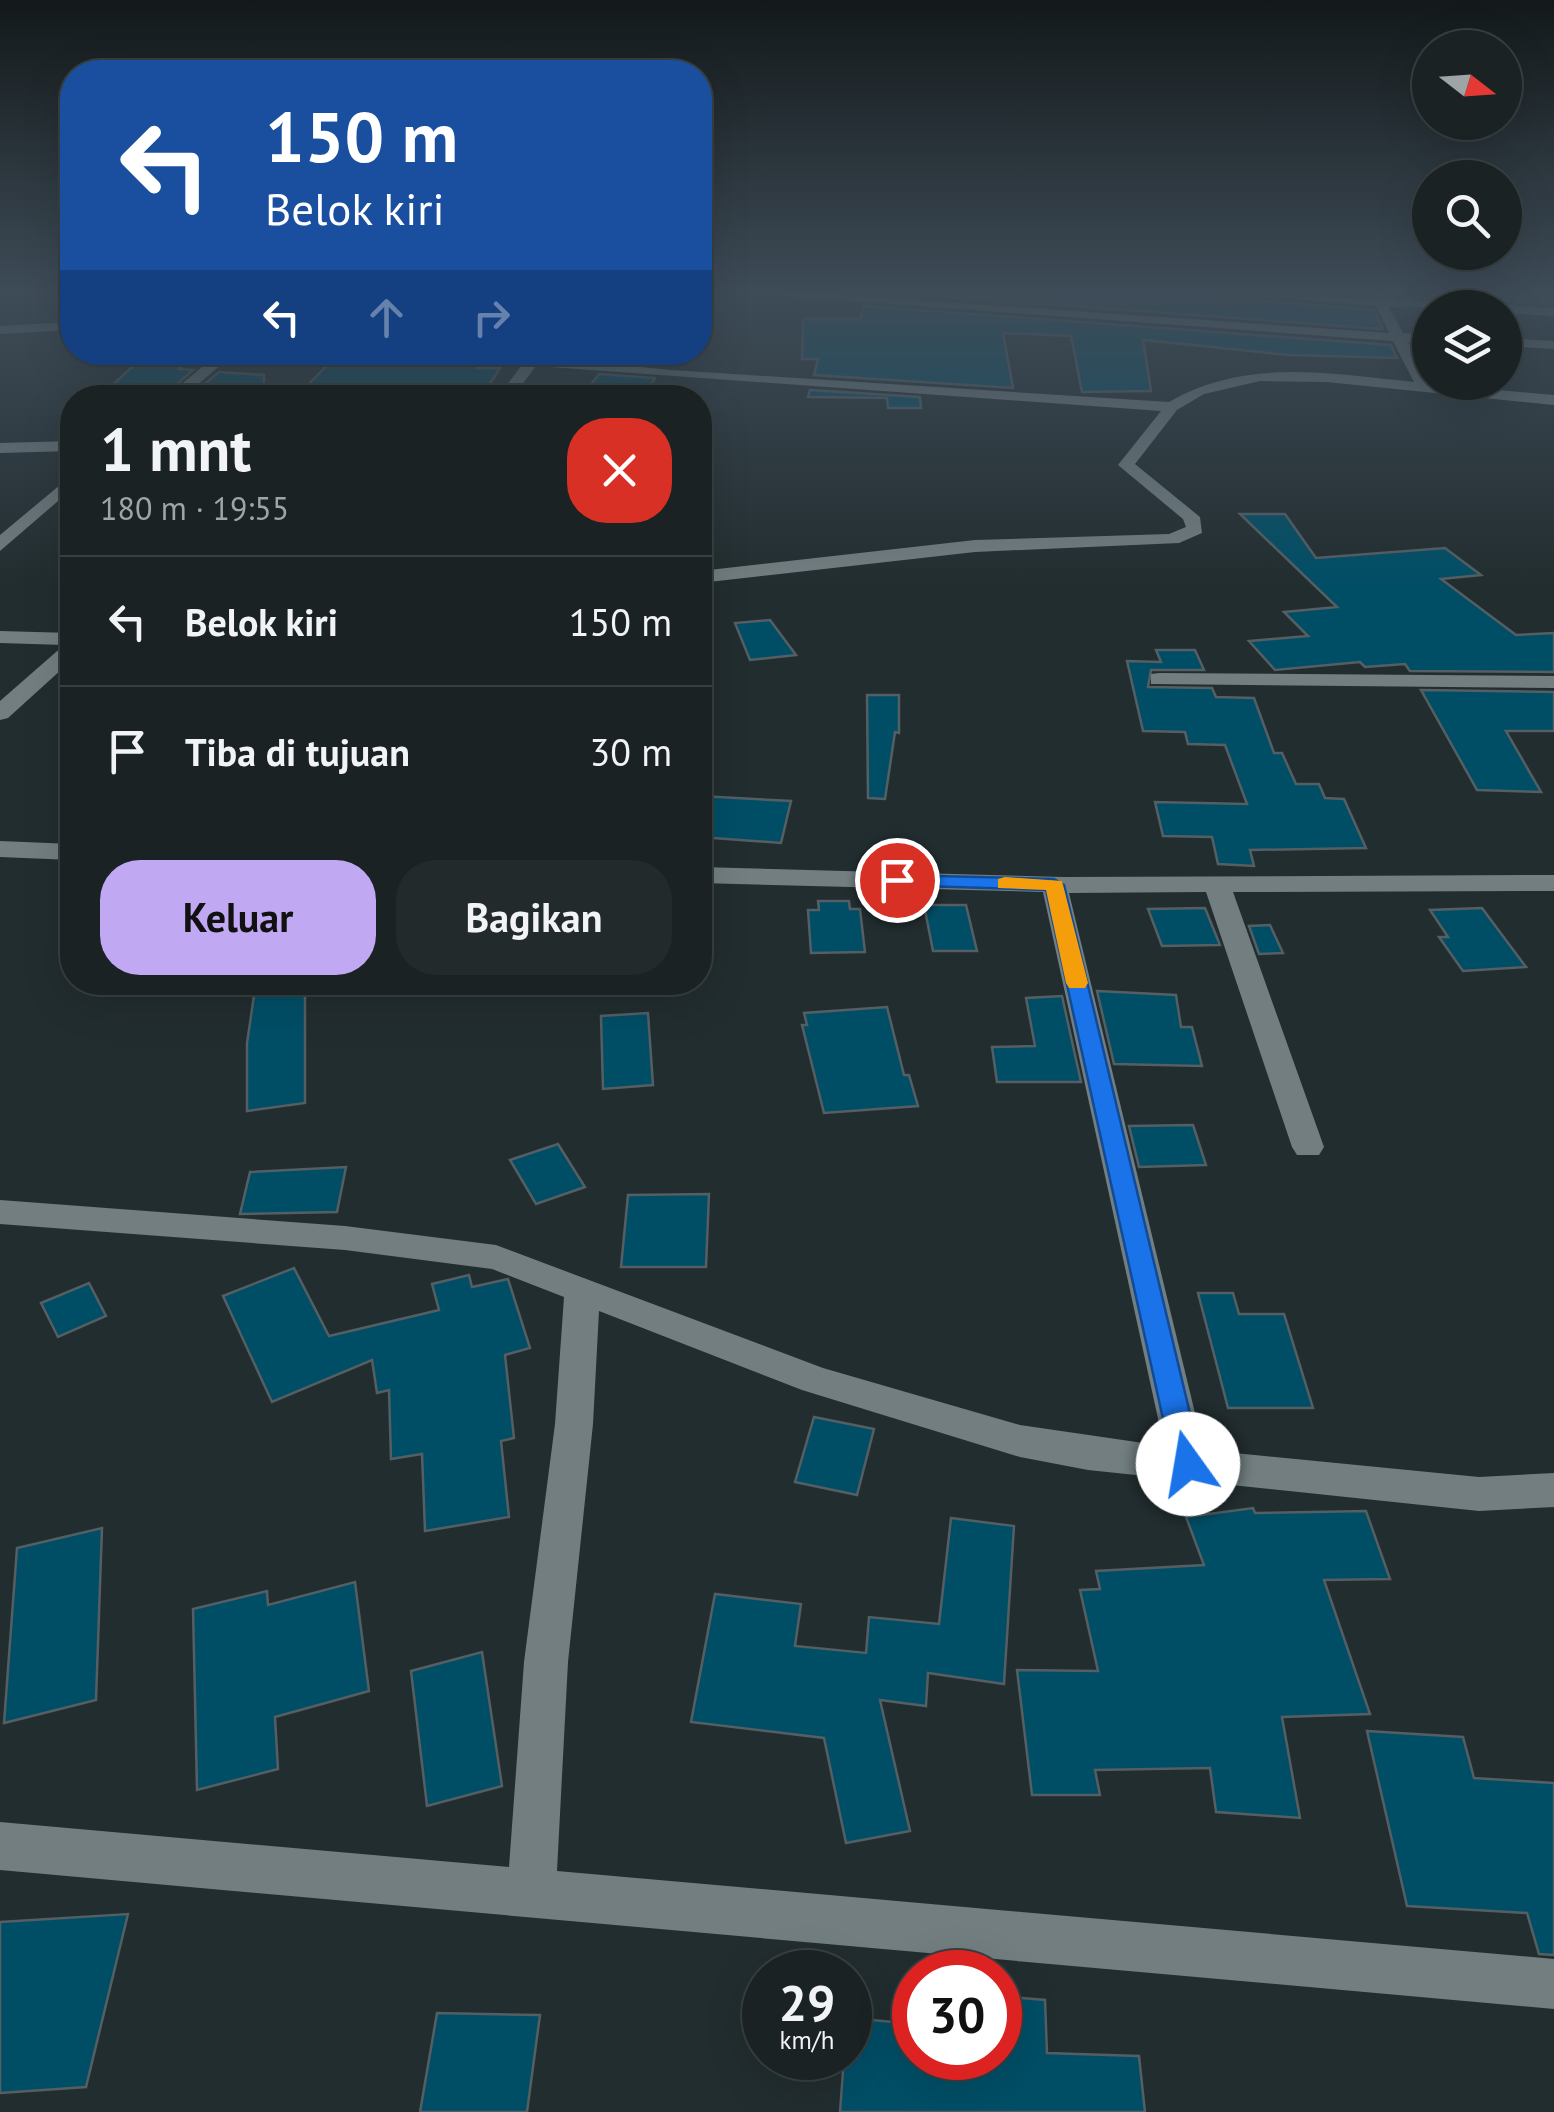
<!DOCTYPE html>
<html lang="id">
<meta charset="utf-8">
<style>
body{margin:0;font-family:"PT Sans",sans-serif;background:#232a2b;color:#f1f3f6;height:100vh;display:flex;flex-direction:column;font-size:38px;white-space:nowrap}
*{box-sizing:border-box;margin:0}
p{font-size:32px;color:#9fa4a6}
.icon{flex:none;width:55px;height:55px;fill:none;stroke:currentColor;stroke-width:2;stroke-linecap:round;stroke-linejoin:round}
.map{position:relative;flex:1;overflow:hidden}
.drawer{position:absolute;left:60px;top:385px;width:652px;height:610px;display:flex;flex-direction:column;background:#1a2223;border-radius:40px;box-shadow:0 10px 40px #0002,0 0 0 2px #383f41}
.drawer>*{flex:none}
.guide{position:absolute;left:60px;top:60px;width:652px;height:305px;border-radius:40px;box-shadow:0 10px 40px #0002,0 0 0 2px #383f41;background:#1a4fa0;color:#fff;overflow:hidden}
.needle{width:65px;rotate:107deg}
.fabs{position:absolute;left:1412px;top:30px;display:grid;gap:20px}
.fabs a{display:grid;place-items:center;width:110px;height:110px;border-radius:50%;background:#1a2223;box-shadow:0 10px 40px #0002,0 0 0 2px #383f41;font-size:50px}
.speed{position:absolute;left:742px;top:1950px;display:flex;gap:20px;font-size:50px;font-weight:700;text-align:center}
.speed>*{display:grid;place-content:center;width:130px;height:130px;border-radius:50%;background:#1a2223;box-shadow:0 10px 40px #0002,0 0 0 2px #383f41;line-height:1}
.speed small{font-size:25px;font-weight:400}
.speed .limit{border:15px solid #d22;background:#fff;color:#111}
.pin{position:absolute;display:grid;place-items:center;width:85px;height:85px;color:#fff;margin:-42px;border:5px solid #fff;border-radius:50%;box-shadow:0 2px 10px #0007}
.me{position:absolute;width:110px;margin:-55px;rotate:347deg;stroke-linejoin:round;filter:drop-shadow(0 0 8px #0008)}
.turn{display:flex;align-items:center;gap:35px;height:210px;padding:0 40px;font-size:45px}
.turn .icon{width:130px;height:130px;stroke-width:2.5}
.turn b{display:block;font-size:70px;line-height:85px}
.lanes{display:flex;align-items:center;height:95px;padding:0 40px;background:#0003;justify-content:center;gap:50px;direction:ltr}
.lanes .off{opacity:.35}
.round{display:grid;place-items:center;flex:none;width:105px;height:105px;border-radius:40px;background:#232a2b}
.headline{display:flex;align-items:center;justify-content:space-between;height:170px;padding:0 40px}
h1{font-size:60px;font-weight:700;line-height:75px}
.cta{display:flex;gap:20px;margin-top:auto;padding:20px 40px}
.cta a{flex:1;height:115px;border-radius:40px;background:#c1a8f3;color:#111;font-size:40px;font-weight:700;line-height:115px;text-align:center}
.cta a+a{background:#232a2b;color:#f1f3f6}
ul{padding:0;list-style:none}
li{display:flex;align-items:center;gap:30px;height:130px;padding:0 40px;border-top:2px solid #383f41}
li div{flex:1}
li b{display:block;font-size:38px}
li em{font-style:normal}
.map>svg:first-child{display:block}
.building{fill:#004e66;stroke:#545e63;stroke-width:2.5}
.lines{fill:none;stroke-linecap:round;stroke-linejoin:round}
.minor{fill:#727e80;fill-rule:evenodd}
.route{fill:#1a73e8;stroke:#114b97;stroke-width:2.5}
.slow{fill:#f59e0b}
</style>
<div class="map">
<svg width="1554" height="2112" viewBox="0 0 1554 2112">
<rect width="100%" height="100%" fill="#222d2f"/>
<g class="building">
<path d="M869,291H1228L1231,298L1374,310L1383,329Z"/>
<path d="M1452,291H1554V304L1505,301L1494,308L1484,300L1461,299Z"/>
<path d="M864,306L1391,345L1397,358L1288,355L1143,340L1151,391L1082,392L1071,336L1003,333L1013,388L814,375L818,359H802L803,319H860Z"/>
<path d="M616,352H672L663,366L610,360Z"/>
<path d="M335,357L480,364L477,368H500L481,398H338L306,387Z"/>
<path d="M142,358H190L179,369L193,370L161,398H98Z"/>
<path d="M219,372L264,375V398H188Z"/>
<path d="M599,374L655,378L643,398H580Z"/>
<path d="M810,390L920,397L921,408H888L887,398L808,397Z"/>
<path d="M1240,514H1285L1316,558L1445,548L1481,575L1441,579L1516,635L1554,633V672L1410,671L1405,664L1365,667L1360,662L1275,670L1249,641L1308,636L1284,612L1337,607Z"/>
<path d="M770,620L796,655L750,660L735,623Z"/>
<path d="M1156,650H1195L1204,670H1151L1148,687L1212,688L1216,697L1254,698L1274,753H1282L1296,784H1319L1325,798L1344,799L1366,848L1250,850L1254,866L1218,864L1212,837L1163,836L1155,802L1247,804L1225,745L1188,744L1185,732L1143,731L1127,661L1161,662Z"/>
<path d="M1421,690L1554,692V731H1506L1541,792L1477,790Z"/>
<path d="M867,695H899V733L895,732L885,799L868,798Z"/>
<path d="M700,796L791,801L781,843L700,837Z"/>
<path d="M818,901H849L850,909H860L865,952L811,953L808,910H819Z"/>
<path d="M924,905H966L977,951H933Z"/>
<path d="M1205,908L1220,945L1162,946L1148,909Z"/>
<path d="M1482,908L1526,967L1463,971L1439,937H1448L1430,910Z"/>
<path d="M1270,925L1283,953L1259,954L1249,926Z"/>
<path d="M256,982H305V1103L247,1111V1043Z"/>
<path d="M1097,991L1176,995L1181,1027H1192L1202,1066L1114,1064Z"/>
<path d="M1062,996L1081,1082H997L992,1047L1035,1046L1026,998Z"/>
<path d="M887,1007L904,1075H909L918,1106L824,1113L802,1025H807L804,1013Z"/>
<path d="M648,1013L653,1085L603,1089L601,1016Z"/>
<path d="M1193,1125L1206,1165L1139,1167L1129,1126Z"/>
<path d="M558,1144L585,1187L536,1204L510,1160Z"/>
<path d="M346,1167L337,1212L240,1214L250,1172Z"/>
<path d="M709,1194L706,1267H621L628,1195Z"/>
<path d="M294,1268L329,1336L439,1310L432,1284L469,1275L472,1287L508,1279L530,1348L505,1355L514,1438L501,1441L509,1517L425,1531L422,1454L391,1459L389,1390L377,1393L372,1360L272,1402L223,1296Z"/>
<path d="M89,1283L106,1316L58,1337L41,1303Z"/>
<path d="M1198,1293H1233L1239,1314H1284L1313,1408H1228Z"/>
<path d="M814,1417L874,1429L857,1495L795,1482Z"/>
<path d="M1253,1508L1255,1513L1366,1511L1390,1579L1324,1580L1370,1714L1282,1717L1300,1818L1216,1812L1210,1768L1095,1770L1100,1795H1032L1017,1670L1098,1671L1080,1590L1100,1589L1096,1571L1204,1565L1186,1517Z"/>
<path d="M951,1518L1014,1526L1004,1684L928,1673L926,1706L880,1700L910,1831L846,1843L824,1738L691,1722L715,1594L801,1604L795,1646L866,1653L869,1617L939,1624Z"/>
<path d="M102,1528L96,1700L4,1723L17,1548Z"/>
<path d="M355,1582L369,1691L275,1717L278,1769L197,1790L193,1609L267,1591L268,1605Z"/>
<path d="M482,1652L502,1786L427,1806L411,1671Z"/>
<path d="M1367,1731L1463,1737L1474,1778L1554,1783V1955L1539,1954L1527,1913L1407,1906Z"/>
<path d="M128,1914L86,2087L0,2093V1922Z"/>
<path d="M1000,1996L1045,2000L1047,2053L1139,2056L1145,2112H840L844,2058H850V2018L915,2024V2058H1000Z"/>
<path d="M437,2013L540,2015L527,2112H420Z"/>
</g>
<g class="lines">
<g class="minor">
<path d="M717,291H785L1389,333L1376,306L1231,294L1372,298L1369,291H1382L1385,298L1484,304L1490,308L1389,307L1403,333L1430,335V343L1408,342L1429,384L1554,395V405L1327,382L1260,381L1204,394L1177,410L1135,464L1200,517L1202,533L1179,543L975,552L700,583V571L975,540L1169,534L1186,527L1183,519L1118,465L1161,411L536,366L512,398H497L522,365L425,352H484L671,370L1169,402C1246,357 1330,374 1414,382L1393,341Z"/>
<path d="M1505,305L1554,308V316L1505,313V308H1499Z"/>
<path d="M72,322V330L0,334V326Z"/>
<path d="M1505,338L1554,341V349L1505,346Z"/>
<path d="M220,352H236L182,398H165Z"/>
<path d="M302,390L334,398H296Z"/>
<path d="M72,441V451L0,453V443Z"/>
<path d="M72,475V489L0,551V535Z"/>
<path d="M0,631L72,633V660L8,718L0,720V701L64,645L0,643Z"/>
<path d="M1159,673L1554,676V688L1151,684V674Z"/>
<path d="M0,841L72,844V860L0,857Z"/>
<path d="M700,867L1063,877L1554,875V891L1233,892L1324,1147L1319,1155H1297L1292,1147L1206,892L1069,893L1204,1450L1479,1477L1554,1473V1507L1479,1511L1088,1470L1020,1457L802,1390L599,1311L593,1424L568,1662L557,1871L1554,1959V2009L0,1870V1822L509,1867L524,1662L555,1424L564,1297L492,1269L345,1250L0,1224V1200L345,1226L496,1245L823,1368L1020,1425L1164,1446L1043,892L700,883Z"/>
</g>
</g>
<linearGradient id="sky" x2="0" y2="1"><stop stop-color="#13191a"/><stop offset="0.5" stop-color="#3e4c58"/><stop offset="1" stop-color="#3e4c58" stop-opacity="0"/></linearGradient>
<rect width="1554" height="587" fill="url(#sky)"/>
<path class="route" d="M897,875L1054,879L1064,885L1202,1464L1198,1473L1188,1477L1177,1473L1173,1464L1046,890L890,885L887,880Z"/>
<path class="slow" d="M1005,877L1062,881L1088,983L1085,988H1069L1066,983L1046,890L998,888V879Z"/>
</svg>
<div class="fabs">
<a><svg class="needle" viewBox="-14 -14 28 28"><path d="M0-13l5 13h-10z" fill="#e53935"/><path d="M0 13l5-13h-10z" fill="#9fa4a6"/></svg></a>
<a><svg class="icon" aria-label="search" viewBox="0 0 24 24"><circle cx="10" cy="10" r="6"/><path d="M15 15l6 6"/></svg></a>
<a><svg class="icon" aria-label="layers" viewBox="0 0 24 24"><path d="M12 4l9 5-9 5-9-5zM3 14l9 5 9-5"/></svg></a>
</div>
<div class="speed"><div>29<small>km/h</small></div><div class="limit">30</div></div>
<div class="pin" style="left:897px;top:880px;background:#d93025"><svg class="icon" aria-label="arrive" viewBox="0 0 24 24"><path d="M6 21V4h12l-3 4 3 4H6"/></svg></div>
<svg class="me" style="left:1188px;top:1464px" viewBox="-20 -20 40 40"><circle r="19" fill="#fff"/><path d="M0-13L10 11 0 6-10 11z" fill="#1a73e8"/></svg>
<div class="guide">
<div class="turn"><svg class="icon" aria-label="left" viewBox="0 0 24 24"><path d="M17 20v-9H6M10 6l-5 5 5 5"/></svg><div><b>150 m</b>Belok kiri</div></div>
<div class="lanes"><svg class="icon" aria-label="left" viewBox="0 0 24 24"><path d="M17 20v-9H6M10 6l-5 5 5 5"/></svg><svg class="icon off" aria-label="ahead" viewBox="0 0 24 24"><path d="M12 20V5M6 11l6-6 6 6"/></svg><svg class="icon off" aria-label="right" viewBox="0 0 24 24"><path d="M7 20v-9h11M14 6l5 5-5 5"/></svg></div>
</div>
<section class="drawer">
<div class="headline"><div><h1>1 mnt</h1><p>180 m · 19:55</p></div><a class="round" style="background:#d93025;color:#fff"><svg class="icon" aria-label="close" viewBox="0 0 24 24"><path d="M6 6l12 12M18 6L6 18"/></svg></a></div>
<ul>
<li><svg class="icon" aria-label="left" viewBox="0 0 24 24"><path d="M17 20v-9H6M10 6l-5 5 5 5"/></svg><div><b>Belok kiri</b></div><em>150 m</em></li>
<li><svg class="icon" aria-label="arrive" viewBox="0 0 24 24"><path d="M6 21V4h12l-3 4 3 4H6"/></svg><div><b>Tiba di tujuan</b></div><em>30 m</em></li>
</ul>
<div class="cta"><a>Keluar</a><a>Bagikan</a></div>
</section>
</div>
